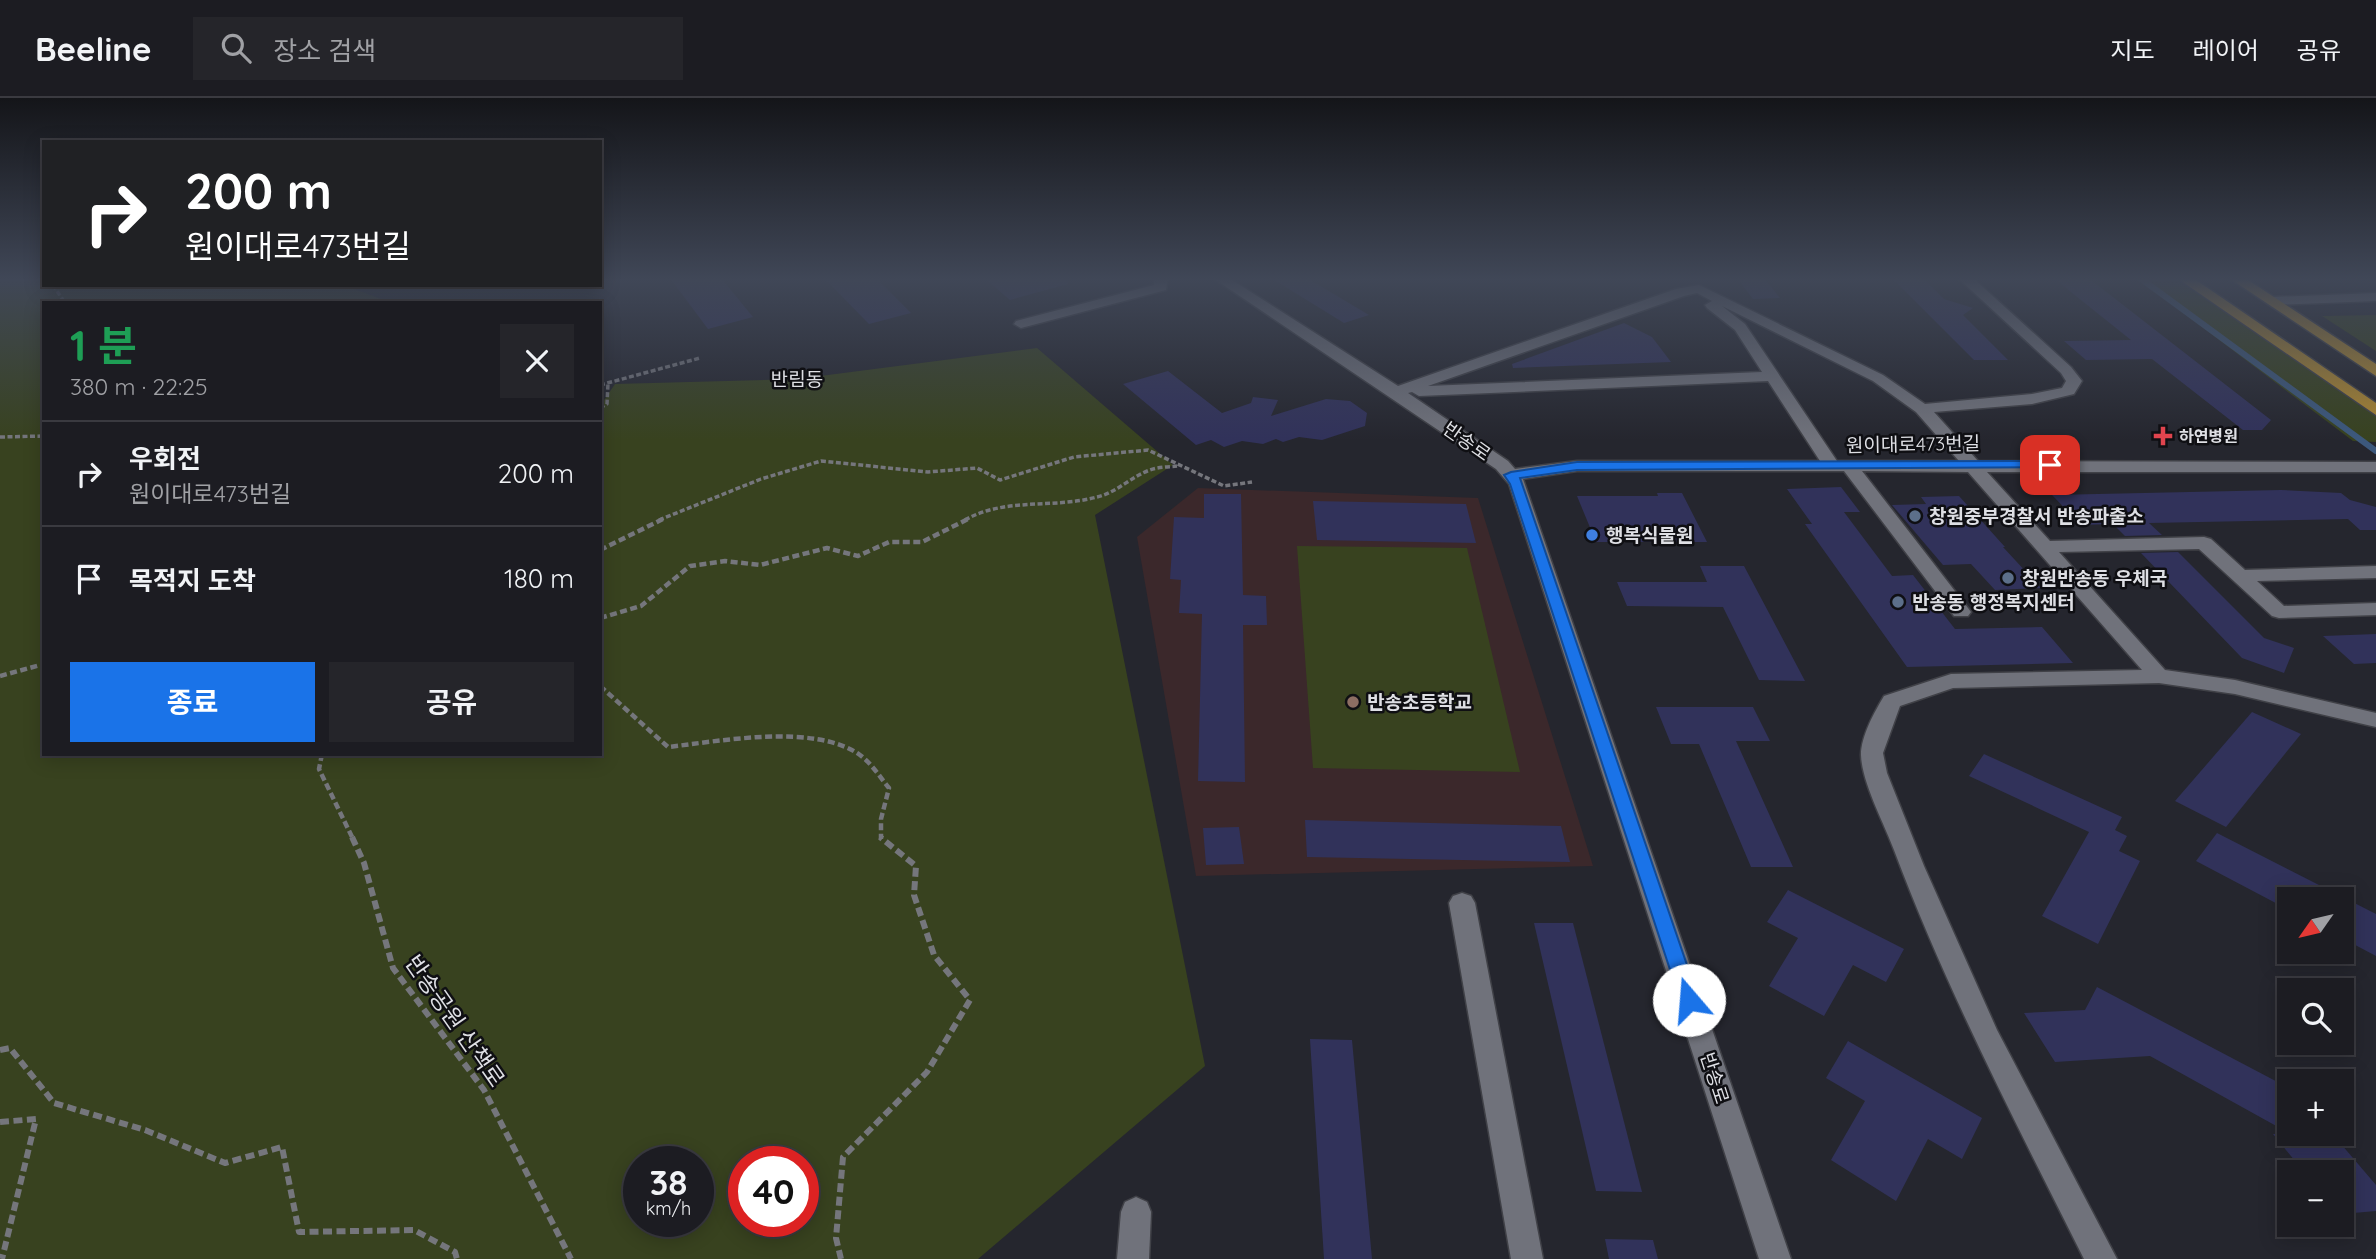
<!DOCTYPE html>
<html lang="ko">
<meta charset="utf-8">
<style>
body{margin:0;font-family:Quicksand,"Noto Sans KR",sans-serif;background:#25252a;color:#f1f3f6;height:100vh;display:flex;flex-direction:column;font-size:26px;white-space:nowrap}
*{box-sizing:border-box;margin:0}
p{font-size:23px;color:#a0a1a5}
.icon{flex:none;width:38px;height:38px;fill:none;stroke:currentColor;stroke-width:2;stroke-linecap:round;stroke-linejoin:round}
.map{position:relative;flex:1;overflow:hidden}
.drawer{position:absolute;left:42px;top:203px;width:560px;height:455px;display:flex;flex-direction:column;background:#1c1c22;border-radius:0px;box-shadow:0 4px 18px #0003,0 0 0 2px #3a3a40}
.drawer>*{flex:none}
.banner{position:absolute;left:42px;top:42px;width:560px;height:147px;border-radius:0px;box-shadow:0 4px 18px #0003,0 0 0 2px #3a3a40;background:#202124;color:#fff;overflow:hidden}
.needle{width:46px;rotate:236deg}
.controls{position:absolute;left:2277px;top:789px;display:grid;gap:14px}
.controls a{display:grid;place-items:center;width:77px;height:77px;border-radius:0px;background:#1c1c22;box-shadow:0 4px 18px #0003,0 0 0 2px #3a3a40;font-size:35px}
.speed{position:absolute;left:623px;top:1048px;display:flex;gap:14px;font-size:35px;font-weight:700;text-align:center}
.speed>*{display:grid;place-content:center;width:91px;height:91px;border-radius:50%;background:#1c1c22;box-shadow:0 4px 18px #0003,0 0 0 2px #3a3a40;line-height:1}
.speed small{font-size:18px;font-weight:400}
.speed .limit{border:10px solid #d22;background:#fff;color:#111}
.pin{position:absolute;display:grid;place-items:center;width:60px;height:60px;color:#fff;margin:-30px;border-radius:14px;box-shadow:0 4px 10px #0006}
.me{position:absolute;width:77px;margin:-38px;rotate:342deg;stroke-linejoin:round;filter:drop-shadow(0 0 5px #0008)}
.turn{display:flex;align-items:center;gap:24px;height:147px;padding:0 28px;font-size:32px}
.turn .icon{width:91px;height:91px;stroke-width:2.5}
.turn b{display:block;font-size:49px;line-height:60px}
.round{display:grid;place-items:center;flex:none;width:74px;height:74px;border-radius:0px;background:#25252a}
.summary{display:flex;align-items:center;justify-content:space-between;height:119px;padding:0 28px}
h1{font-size:42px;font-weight:700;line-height:52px;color:#1e9e55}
.action{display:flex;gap:14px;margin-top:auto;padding:14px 28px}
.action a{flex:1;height:80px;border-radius:0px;background:#1a73e8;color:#fff;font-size:28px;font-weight:700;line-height:80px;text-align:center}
.action a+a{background:#25252a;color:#f1f3f6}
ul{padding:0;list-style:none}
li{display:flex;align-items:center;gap:21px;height:105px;padding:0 28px;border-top:2px solid #3a3a40}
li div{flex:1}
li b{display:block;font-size:26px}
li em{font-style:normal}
header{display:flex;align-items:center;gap:42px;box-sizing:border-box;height:98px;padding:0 35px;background:#1c1c22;border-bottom:2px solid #3a3a40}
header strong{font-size:33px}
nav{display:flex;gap:38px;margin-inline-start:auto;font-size:24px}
.search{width:490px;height:63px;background:#25252a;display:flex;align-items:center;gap:18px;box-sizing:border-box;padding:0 24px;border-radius:0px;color:#a0a1a5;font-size:26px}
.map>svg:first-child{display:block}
.education{fill:#3b282b}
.green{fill:#38421f;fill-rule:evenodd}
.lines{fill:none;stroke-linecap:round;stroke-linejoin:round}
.stream{stroke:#3c587c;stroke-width:6}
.building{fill:#31325a}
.minor-casing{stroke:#404147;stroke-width:3}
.major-casing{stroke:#404147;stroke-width:3}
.path-far2{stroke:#75767c;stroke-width:3.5;stroke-dasharray:5 2.5;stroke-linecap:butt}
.path-far1{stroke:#75767c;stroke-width:4.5;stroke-dasharray:7 3.5;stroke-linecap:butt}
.path{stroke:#75767c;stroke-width:6;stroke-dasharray:9 4.5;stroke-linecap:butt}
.minor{fill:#70727b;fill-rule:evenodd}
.major{fill:#ab8631;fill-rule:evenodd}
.route{fill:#1a73e8;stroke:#114b97;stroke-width:2}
.health-dot{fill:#e0444e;stroke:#0f0f13;stroke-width:2.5}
.service-dot{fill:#5c6f8a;stroke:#0f0f13;stroke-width:2.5}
.shop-dot{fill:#3f7fe0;stroke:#0f0f13;stroke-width:2.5}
.education-dot{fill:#8d6e63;stroke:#0f0f13;stroke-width:2.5}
.labels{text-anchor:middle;stroke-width:5;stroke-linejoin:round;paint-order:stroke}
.far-poi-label{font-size:16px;font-weight:bold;fill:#dedfe4;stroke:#0f0f13;text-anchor:start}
.far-quarter-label{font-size:19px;fill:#dedfe4;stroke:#0f0f13}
.street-label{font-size:19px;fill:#dedfe4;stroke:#0f0f13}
.poi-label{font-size:19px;font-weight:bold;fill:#dedfe4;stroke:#0f0f13;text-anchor:start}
.near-street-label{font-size:23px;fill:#dedfe4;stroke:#0f0f13}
</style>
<header>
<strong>Beeline</strong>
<div class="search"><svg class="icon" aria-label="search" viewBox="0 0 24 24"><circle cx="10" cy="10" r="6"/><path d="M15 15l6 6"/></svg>장소 검색</div>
<nav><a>지도</a><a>레이어</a><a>공유</a></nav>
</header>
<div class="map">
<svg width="2376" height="1161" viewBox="0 0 2376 1161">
<rect width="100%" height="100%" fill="#25262e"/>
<path class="education" d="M1198,390L1478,400L1593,768L1196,778L1137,439Z"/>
<g class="green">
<path d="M0,180H44V187H343L392,205H44V656H600V308L615,286L797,281L1037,250L1173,367L1095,417L1205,968L978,1161H0ZM639,1064H698V1124H639ZM744,1064H803V1124H744Z"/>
<path d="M2137,180H2178L2376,317V344L2353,343Z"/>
<path d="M2376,217V253L2322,218Z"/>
<path d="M1297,448L1467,450L1520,674L1313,670Z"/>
</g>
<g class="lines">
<path class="stream" d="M2140,180L2376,353"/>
</g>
<g class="building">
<path d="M670,180H721L753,219L708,231Z"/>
<path d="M824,180H876L911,215L869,226Z"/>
<path d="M984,180H1067L1068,186L1010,202Z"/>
<path d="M1271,180H1307L1369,217L1344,225Z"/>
<path d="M1737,180H1764L1780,200L1753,201Z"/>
<path d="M1892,180H1923L1944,201L1973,210L1963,217L2008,262H1974Z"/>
<path d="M2056,182H2091L2271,322L2262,332H2243L2152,261L2086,262L2064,243L2131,242Z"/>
<path d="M1624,225L1652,239L1671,264L1513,270L1512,266Z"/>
<path d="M1168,273L1222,315L1251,305L1253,299L1278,302L1271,318L1326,301L1350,303L1367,315L1365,328L1322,342L1299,339L1283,344L1276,341L1263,346L1242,343L1224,349L1211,342L1196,347L1123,286Z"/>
<path d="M1841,389L1860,414H1844L1892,478L1913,477L1955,531L2042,529L2073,565L1907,569L1805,426H1812L1787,391Z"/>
<path d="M2281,392L2341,395L2350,402L2376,409V432H2360L2348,421L2149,425L2162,437L2125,438L2113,426L2081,427L2052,397Z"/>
<path d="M1657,395H1682L1707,444H1596L1577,398H1658Z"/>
<path d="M1204,396H1241L1243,497L1266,498L1267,527H1243L1245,684L1198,683L1202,516L1179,515L1181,482L1170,481L1174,419L1204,420Z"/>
<path d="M1959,398L2005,449H2003L2041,490L1995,492L1971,466L1943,467L1892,407L1926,406L1921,399Z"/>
<path d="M1313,403L1466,406L1476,445L1317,442Z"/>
<path d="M2178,454L2264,540L2294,550L2284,575L2242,560L2141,455Z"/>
<path d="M1700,468H1744L1805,583L1759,582L1723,509L1627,508L1617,484H1707Z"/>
<path d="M2376,536V565L2354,566L2323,538Z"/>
<path d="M1656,609H1753L1770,643H1736L1793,769H1751L1699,646H1671Z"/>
<path d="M2252,614L2301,636L2226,729L2175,703Z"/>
<path d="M1984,656L2122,719L2115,732L2127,738L2119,753L2140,763L2098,846L2042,818L2089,734L1969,678Z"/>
<path d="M1305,722L1561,728L1570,764L1307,759Z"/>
<path d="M1239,729L1244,766L1206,767L1203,730Z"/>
<path d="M2217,735L2376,816V858L2342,840V802H2289V812L2196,763Z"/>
<path d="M1788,792L1904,851L1886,884L1853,867L1824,918L1769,888L1798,840L1767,824Z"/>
<path d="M1534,825H1573L1642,1094L1596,1093Z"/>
<path d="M2097,889L2289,990V1035L2150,958L2055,964L2024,915L2085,912Z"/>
<path d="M1310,941L1352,942L1372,1161H1324Z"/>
<path d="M1848,943L1982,1020L1962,1061L1928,1041L1896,1103L1831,1062L1865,1003L1826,980Z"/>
<path d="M2273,1036H2344L2341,1046L2376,1087V1113L2342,1116V1074H2304Z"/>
<path d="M1605,1141L1653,1142L1658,1161H1609Z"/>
</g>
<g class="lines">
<g class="minor-casing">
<g id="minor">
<path d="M1154,180H1168L1166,192L1021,230L1014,226L1016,223L1154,187Z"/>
<path d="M1213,180H1229L1398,288L1676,191L1699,187L1883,277L1925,306L2032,296L2062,290L2066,283L2061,275L1958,180H1973L2071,269L2082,283L2074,296L2032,306L1934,314L1978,363L2376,364V374H1987L2050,443L2204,439L2211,441L2245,472L2376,468V480L2257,483L2284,508L2376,505V517L2279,520L2272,518L2199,451L2059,454L2165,572L2235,582L2376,615V629L2235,596L2159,585L1953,590L1900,608L1883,655L1887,675L1924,768L1997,932L2117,1161H2084C2017,1027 1947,893 1894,752C1884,725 1862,685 1861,657C1861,638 1875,613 1884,598L1951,576L2142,572L1968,374L1862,373L1968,510L1971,514L1968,518H1954L1844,373H1577L1523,381L1791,1161H1759L1509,386L1496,371ZM1697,195L1712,203L1705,207L1707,210L1735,232L1762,274L1428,288L1684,198ZM1722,208L1873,283L1916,314L1959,363H1837L1745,226ZM1768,283L1820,363H1577L1515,371L1508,363L1408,295L1412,294L1419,298Z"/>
<path d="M2376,195V203L2271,207L2264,203L2271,199Z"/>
<path d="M1462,795L1471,798L1475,805L1543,1161H1511L1449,805L1453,798Z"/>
<path d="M1136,1099L1147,1104L1151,1114L1149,1161H1117L1121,1114L1125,1104Z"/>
</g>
</g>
<g class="major-casing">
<g id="major">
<path d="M2177,180H2193L2376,305V317Z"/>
<path d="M2229,180H2245L2376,266V278Z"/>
</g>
</g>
<g class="path-far2">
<path d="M53,187L65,205"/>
<path d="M600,287L700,260"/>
<path d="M600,310L607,306L608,285"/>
<path d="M0,339L44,338"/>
<path d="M659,422L761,381L821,363L928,374L977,370L1000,382L1074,359L1148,352L1224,388L1252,384"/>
<path d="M965,422C1005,399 1054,411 1097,399C1116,395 1132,378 1150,372C1158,369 1168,369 1177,368"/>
</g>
<g class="path-far1">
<path d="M600,452L663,421"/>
<path d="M600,520L641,508L690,468L725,463L760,467L827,450L858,458L889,444H922L968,421"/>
<path d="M0,578L44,566"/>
<path d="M600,588L668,649C721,643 815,625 860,657C872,666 880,679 889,690L881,721V741"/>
<path d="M322,656L319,671L353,741"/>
</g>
<g class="path">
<path d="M352,739L364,765L393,870L484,992L571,1161"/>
<path d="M0,952L10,950L54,1005L145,1032L225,1065L282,1049L299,1134L414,1132L455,1154L457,1161"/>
<path d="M0,1024L36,1021L2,1161"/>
<path d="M841,1161L836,1140L843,1059L927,974L970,902L934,857L914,797L916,768L880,739"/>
</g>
<use href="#minor" class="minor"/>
<use href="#major" class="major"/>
</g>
<linearGradient id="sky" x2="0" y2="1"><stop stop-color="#141519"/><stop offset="0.53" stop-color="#404757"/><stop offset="1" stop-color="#404757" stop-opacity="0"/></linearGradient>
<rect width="2376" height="342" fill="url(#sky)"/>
<path class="route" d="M2050,363L2056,367L2054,369L1577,372L1520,380L1699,902L1696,908L1689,911L1682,908L1510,386L1504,377L1511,374L1577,364Z"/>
<path class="health-dot" d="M2159.5 327.5h7v7h7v7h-7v7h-7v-7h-7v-7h7z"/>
<g class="service-dot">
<circle cx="1915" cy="418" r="7"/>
<circle cx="2008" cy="480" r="7"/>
<circle cx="1898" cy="504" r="7"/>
</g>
<circle class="shop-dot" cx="1592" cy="437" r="7"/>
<circle class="education-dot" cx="1353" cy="604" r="7"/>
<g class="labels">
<g class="far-poi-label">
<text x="2179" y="344">하연병원</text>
</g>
<g class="far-quarter-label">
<text x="797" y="288">반림동</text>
</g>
<g class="street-label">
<text transform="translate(1467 343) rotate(35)" y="7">반송로</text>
<text transform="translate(1913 346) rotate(-1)" y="7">원이대로473번길</text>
<text transform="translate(1715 980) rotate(72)" y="7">반송로</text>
</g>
<g class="poi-label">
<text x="1929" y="425">창원중부경찰서 반송파출소</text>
<text x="1606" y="444">행복식물원</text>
<text x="2022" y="487">창원반송동 우체국</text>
<text x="1912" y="511">반송동 행정복지센터</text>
<text x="1367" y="611">반송초등학교</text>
</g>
<g class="near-street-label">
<text transform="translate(455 923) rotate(55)" y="8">반송공원 산책로</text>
</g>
</g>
</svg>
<div class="controls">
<a><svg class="needle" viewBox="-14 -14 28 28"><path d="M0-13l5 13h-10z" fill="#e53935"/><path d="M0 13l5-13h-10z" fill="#a0a1a5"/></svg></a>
<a><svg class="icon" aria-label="search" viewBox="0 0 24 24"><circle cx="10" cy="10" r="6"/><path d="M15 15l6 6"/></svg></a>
<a>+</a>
<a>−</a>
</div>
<div class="speed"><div>38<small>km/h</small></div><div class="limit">40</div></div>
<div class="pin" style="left:2050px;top:367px;background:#d93025"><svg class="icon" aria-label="arrive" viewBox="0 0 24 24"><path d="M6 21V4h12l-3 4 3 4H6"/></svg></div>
<svg class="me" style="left:1689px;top:902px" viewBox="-20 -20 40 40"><circle r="19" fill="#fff"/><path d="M0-13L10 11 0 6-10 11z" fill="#1a73e8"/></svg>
<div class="banner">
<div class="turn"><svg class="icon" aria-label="right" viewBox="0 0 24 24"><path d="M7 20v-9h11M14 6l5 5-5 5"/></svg><div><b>200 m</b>원이대로473번길</div></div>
</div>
<section class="drawer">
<div class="summary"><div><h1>1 분</h1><p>380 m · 22:25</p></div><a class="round"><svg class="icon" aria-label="close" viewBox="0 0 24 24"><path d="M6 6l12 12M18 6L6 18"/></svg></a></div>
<ul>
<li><svg class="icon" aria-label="right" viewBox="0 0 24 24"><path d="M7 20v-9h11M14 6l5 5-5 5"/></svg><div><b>우회전</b><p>원이대로473번길</p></div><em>200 m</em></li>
<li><svg class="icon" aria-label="arrive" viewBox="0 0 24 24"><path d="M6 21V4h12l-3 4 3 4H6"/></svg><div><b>목적지 도착</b></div><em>180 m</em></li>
</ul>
<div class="action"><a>종료</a><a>공유</a></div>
</section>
</div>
